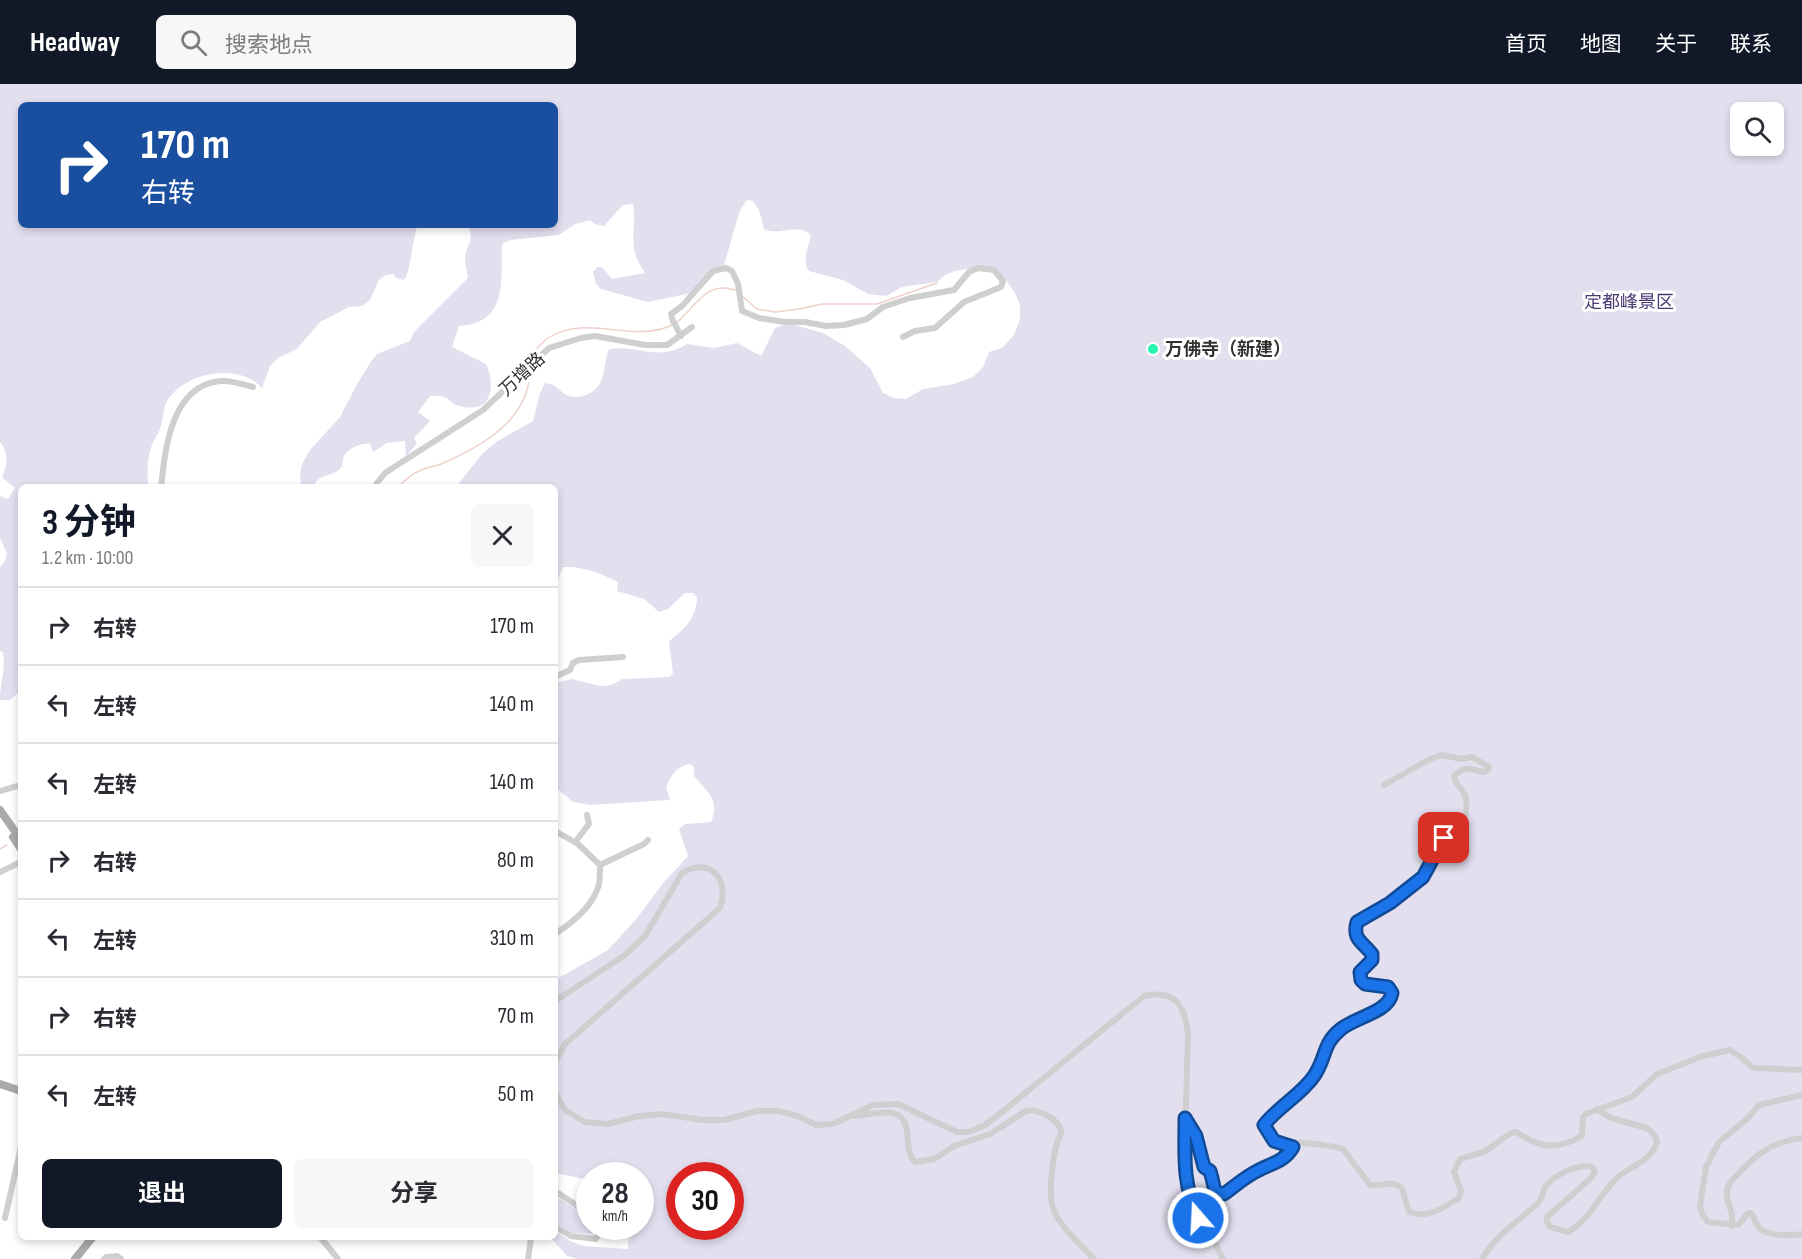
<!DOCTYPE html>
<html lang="zh">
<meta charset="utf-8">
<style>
body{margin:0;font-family:"Sofia Sans Condensed","Noto Sans SC",sans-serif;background:#f7f7f7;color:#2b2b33;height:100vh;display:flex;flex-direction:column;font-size:22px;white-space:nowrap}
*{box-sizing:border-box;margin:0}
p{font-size:20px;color:#7c7c81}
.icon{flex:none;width:33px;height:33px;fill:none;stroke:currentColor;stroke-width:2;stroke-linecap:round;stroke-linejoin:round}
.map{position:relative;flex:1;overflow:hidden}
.panel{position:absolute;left:18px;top:400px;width:540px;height:756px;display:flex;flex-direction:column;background:#fff;border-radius:9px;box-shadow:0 3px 9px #0003}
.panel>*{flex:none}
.guide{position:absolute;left:18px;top:18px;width:540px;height:126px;border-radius:9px;box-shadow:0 3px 9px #0003;background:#1a4fa0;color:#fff;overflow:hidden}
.tools{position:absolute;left:1730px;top:18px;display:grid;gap:12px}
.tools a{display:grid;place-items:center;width:54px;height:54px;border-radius:9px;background:#fff;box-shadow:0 3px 9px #0003;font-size:30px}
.speed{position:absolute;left:576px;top:1078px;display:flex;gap:12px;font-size:30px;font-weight:700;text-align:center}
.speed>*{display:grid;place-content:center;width:78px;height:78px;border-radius:50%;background:#fff;box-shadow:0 3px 9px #0003;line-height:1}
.speed small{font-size:15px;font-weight:400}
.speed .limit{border:9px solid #d22;background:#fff;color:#111}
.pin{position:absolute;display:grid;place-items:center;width:51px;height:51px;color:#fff;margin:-26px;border-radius:12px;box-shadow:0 3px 9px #0006}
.me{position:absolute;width:66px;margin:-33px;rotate:341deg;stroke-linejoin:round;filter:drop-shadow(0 0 4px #0008)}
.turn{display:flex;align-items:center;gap:21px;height:126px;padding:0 24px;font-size:27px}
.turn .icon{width:78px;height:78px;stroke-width:2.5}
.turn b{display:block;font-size:42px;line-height:51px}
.round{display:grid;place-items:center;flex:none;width:63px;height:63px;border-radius:9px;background:#f7f7f7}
.headline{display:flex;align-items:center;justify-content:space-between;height:102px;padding:0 24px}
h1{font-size:36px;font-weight:700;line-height:45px;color:#111827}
.action{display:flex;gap:12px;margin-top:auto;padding:12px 24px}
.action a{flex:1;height:69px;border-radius:9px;background:#111827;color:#fff;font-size:24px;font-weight:700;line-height:69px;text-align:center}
.action a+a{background:#f7f7f7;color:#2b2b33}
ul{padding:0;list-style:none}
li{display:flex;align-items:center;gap:18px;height:78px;padding:0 24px;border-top:2px solid #e1e1e2}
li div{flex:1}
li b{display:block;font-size:22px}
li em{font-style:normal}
header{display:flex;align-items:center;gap:36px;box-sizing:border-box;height:84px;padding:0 30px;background:#111827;color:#fff}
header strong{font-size:28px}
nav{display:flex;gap:33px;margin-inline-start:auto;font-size:21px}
.search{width:420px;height:54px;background:#f7f7f7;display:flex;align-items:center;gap:15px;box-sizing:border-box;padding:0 21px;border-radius:9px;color:#7c7c81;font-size:22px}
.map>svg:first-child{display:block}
.green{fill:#e3dfef;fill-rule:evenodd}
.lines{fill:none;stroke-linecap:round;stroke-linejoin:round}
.stream{stroke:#f0d0cb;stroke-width:1.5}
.minor{stroke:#cfcfcf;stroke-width:6}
.major{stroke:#aaa;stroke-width:8}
.route-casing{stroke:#114b97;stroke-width:15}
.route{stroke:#1a73e8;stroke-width:10}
.poi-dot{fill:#28f5b1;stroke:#fff;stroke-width:2}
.labels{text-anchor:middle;stroke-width:6;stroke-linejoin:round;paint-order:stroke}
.park-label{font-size:18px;fill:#4a3a73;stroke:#fff}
.poi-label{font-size:18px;font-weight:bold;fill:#323232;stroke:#fff;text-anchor:start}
.street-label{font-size:18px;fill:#323232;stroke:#fff}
</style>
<header>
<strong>Headway</strong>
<div class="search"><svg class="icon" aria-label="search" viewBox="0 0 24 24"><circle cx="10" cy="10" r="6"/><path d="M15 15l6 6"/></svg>搜索地点</div>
<nav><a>首页</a><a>地图</a><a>关于</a><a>联系</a></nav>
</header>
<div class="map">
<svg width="1802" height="1175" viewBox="0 0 1802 1175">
<rect width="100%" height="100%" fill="#fff"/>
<g class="green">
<path d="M0,0H1802V1175H577L567,1172L551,1154H555V1147L572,1158L584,1162L628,1165V1157L633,1143H640V1092H590L589,1096L555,1089V896L608,866L637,834L664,798L688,772L679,745L685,740L711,738C720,716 708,708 694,692V683L690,680C676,683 671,691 666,703L670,716L590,721L573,718L555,703V599L572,595L600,602L611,601L623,595L669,593L673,590L669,557C684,546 697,533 697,514L693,509H685L668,525L659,528L644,515L617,507L618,498C600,489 583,482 563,483L555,503V404L456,403L482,370L496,358L533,337L540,309L545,299C560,301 557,307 569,312C575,314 582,313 588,310C607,302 602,282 609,265C638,261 658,278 687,260L714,264L737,259L761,272L775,244L783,241H795L823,249L845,262L870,284L883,309L894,314L906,315L923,305L954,300L973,293L983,283L989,268L1002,264L1014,251L1020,235V221L1015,209L1006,196L993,185L979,183L955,187L945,191L937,198L902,203L886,212L868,210L843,196L809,187C801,176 809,163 811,151C796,138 779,153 764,145L759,126L753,117L747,116L740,126L724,181L708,197L691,209L648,218L601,205L596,200L593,188L597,183H602L612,195L645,189C626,162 637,149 633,120L623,121L604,142L595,140L590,136L575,140L559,151L510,156L502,160C501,198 508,239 459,242L452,263L486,280C490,289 493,302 489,312C484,326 468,325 456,321C452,319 449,315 444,313C440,311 435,312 430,312L418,328L430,337L414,354L417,359L406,373L405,357L387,359L373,368L370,360C362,359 348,364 344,372C342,376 344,382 340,385C332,393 316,390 314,403H301L300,391L302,380L310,366L340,333L356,302L372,276L377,270L410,257L414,248L468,194C467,188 465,180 465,174C466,160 476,157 467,141H555V21H21V141H418C412,155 411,188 404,196L396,194L394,190L386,191L379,196L370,216L362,222L349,223L320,238L297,265L278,274L270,282L262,304C238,278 183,288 166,319C163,326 163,335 161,342C159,348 156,353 153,358C147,374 147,387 148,403L21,404V606L10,616H0C0,599 6,585 3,568L0,567V483C13,469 3,465 0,453C0,440 0,425 0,412L8,415L15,404L2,393C8,381 9,369 0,358ZM1740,28H1773V62H1740ZM680,1092H730V1143H680Z"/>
<path d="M555,1113C570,1119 591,1135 593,1150L571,1149L555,1141Z"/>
</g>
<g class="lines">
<g class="stream">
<path d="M741,211L757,225L775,228L799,225L822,220H877L937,199"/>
<path d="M676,239C695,224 706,196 735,206"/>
<path d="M530,280L531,271C536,266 542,258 548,254C587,229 633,260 672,241"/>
<path d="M397,404C404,397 411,390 419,387C426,383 434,383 441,380C483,362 530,335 530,285"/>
<path d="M0,765L7,761"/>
</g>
<g class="minor">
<path d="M681,252L673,237L671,230L682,222L713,187L726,184L732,187L738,200L742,227L759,234L785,238H805L826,242L844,241L867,235L883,223L910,214L954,206L969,188L978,184L994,186L1003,197L1001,203L964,218L935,244L915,247L903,253"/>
<path d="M161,404C165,365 171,302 220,297C231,296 242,300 253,303"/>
<path d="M373,404L385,389L483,326L549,264L581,254L595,252L645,261H667L692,243"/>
<path d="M555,593L570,586L573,579L579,576L623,573"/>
<path d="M0,707L21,701"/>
<path d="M555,747L578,760L600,781C600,787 600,794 599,800C594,821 572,839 555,850"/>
<path d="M575,758L589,740L587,731"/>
<path d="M600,781L644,760L648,756"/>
<path d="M0,788L21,778"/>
<path d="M555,917L625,871L645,852L682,789C710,772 730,795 720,824L565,960L555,978"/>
<path d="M555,1009L566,1027L585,1038L608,1040L639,1032L662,1030L703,1036H724L757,1027H778L798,1032L816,1041L833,1040L873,1021L898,1020L957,1048H969L985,1041L1002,1028L1144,912C1176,905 1185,922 1188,951L1184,1089L1191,1117L1198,1134L1216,1161L1223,1175"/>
<path d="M1802,1011L1759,1021L1747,1035L1719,1058L1706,1083L1700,1122L1702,1130L1708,1138L1738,1141L1748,1129H1751C1754,1133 1755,1138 1758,1142C1766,1153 1790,1152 1802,1150"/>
<path d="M855,1032C864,1031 885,1027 893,1029C916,1036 901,1064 915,1078L934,1075L954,1062L990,1050L1026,1027C1037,1024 1062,1036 1061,1050C1060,1054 1058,1056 1057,1059C1053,1074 1048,1110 1053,1124C1058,1141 1082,1162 1094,1175"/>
<path d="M1185,1035L1196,1052L1204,1083L1210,1087L1215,1108L1224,1111C1235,1102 1246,1092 1258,1086C1277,1076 1284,1080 1295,1059C1302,1058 1339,1062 1344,1066L1370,1101C1384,1103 1388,1095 1402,1104L1409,1128C1428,1135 1443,1124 1459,1114L1461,1107L1454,1088L1460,1075L1484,1068L1511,1049L1516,1048C1541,1064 1555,1067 1582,1052L1583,1033L1586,1030L1632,1013L1657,990L1703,972L1730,966L1742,974L1753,984L1802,986"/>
<path d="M1293,1063L1274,1057L1264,1041C1278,1023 1301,1011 1314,992C1327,974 1322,960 1341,945C1356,933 1388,928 1392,909L1388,903L1365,900L1361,896L1360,888L1372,876V870C1363,858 1352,856 1357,838L1390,819L1423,793L1444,754L1466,730C1466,725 1467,719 1466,714C1464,705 1455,701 1454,692C1465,681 1470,685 1483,688L1488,686L1489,683L1472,673L1462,675L1442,671L1430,675L1384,701"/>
<path d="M555,1107L576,1121L590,1135"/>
<path d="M5,1134L21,1063"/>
<path d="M1731,1142C1735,1125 1727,1125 1727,1110C1726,1102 1732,1096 1738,1090C1758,1069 1772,1058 1802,1054"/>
<path d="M555,1143L571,1152L596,1155L598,1151L596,1143"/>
<path d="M321,1154L338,1175"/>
<path d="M104,1175L106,1173L117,1172L121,1175"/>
<path d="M528,1175L531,1154"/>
<path d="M1482,1175C1496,1152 1515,1139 1535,1122C1542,1117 1542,1109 1546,1102C1554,1091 1579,1079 1592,1083L1595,1088L1591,1094L1547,1133V1137L1550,1143L1568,1148C1591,1135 1600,1109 1619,1092C1633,1081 1652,1076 1657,1058L1655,1052L1647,1044L1611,1034L1597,1025"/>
</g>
<g class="major">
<path d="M0,726L21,756"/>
<path d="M13,753L21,765"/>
<path d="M0,1000L21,1007"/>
<path d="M75,1175L92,1154"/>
</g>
</g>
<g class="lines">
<g class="route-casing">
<path id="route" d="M1198,1134C1182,1098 1185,1072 1185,1034L1196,1052L1204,1083L1210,1087L1212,1094L1215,1108L1224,1110C1235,1102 1246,1092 1259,1086C1273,1079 1285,1077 1293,1063L1274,1057L1264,1041C1278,1023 1301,1011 1314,992C1327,973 1322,960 1341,945C1356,933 1389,928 1392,909L1388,903L1365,900L1361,896L1360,888L1372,876V870C1363,858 1352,856 1357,838L1390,819L1423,793L1444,754"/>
</g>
<use href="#route" class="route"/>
</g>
<circle class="poi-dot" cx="1153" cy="265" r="6"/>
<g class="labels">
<g class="park-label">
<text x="1629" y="224">定都峰景区</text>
</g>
<g class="poi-label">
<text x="1165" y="271">万佛寺（新建）</text>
</g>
<g class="street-label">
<text transform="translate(522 290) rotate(-43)" y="6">万增路</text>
</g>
</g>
</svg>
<div class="tools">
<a><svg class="icon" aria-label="search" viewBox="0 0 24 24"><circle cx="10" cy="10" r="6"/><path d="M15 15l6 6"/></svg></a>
</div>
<div class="speed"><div>28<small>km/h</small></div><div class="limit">30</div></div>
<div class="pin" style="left:1444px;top:754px;background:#d93025"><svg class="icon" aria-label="arrive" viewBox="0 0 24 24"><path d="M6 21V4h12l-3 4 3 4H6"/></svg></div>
<svg class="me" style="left:1198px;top:1134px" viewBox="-20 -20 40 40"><circle r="17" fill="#1a73e8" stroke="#fff" stroke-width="3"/><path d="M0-11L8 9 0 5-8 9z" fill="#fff"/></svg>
<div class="guide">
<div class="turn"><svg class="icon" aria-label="right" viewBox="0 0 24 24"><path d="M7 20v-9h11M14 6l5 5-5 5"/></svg><div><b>170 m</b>右转</div></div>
</div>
<section class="panel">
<div class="headline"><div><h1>3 分钟</h1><p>1.2 km · 10:00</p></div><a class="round"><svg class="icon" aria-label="close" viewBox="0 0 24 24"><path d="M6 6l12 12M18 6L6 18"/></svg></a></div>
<ul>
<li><svg class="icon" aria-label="right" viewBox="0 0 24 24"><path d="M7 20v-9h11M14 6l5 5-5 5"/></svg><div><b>右转</b></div><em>170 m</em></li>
<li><svg class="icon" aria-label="left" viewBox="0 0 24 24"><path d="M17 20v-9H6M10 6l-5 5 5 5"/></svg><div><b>左转</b></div><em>140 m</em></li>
<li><svg class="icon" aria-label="left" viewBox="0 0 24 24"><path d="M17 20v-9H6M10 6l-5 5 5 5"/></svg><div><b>左转</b></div><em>140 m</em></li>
<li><svg class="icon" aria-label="right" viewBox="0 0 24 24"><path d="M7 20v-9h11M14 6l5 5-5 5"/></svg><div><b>右转</b></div><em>80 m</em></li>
<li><svg class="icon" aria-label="left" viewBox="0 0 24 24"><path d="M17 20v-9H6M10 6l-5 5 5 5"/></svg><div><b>左转</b></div><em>310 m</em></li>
<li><svg class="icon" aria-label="right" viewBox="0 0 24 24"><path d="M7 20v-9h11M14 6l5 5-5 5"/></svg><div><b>右转</b></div><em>70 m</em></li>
<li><svg class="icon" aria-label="left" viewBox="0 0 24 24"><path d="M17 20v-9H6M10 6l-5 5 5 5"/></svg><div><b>左转</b></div><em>50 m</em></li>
</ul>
<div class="action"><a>退出</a><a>分享</a></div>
</section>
</div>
